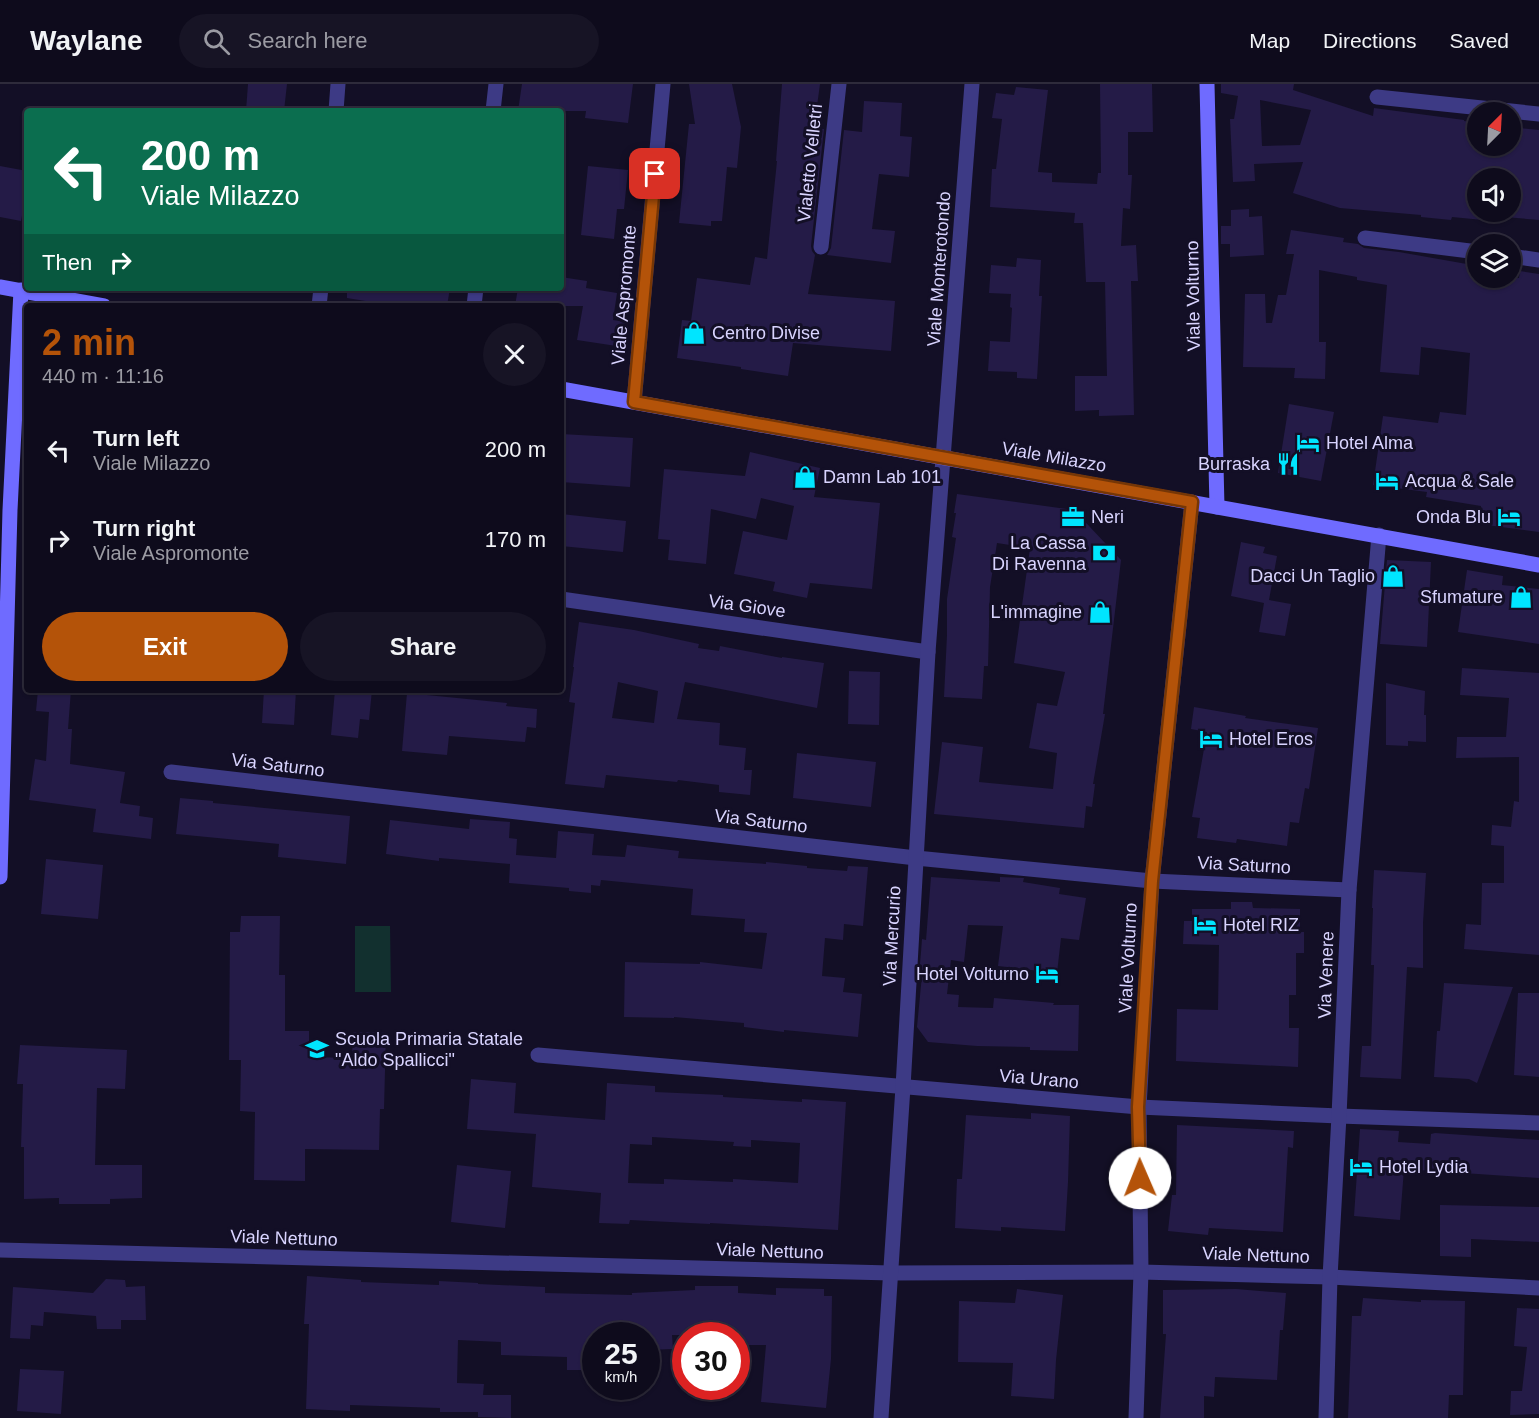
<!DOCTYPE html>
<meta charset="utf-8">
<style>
body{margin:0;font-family:Arial,sans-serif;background:#171425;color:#f1f3f6;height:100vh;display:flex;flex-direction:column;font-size:22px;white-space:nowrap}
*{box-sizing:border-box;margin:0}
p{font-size:20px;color:#9b9ba3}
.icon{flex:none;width:33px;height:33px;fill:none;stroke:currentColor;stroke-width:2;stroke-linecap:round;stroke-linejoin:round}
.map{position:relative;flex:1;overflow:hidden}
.drawer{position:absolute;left:24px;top:219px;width:540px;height:390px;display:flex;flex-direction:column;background:#0e0b1c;border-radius:6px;box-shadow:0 2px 4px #0004,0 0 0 2px #2e2b3b}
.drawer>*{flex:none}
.guide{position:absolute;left:24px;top:24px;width:540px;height:183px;border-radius:6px;box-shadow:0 2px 4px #0004,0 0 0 2px #2e2b3b;background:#0b6e4f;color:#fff;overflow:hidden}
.needle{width:39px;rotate:24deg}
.fabs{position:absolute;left:1467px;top:18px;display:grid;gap:12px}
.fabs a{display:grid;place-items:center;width:54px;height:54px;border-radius:50%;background:#0e0b1c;box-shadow:0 2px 4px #0004,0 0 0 2px #2e2b3b;font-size:30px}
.speed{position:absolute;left:582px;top:1238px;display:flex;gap:12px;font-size:30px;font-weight:700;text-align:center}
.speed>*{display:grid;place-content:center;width:78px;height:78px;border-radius:50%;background:#0e0b1c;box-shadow:0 2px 4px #0004,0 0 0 2px #2e2b3b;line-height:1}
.speed small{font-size:15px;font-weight:400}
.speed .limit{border:9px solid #d22;background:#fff;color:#111}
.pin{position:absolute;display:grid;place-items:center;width:51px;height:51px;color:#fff;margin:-26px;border-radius:12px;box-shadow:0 3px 9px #0006}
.me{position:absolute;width:66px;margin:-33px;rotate:359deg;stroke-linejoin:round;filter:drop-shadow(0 0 4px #0008)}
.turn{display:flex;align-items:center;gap:21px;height:126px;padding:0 18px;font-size:27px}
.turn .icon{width:78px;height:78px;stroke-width:2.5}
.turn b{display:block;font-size:42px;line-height:51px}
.then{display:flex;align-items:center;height:57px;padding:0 18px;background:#0003;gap:12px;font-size:22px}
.round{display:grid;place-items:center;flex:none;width:63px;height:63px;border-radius:32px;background:#171425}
.head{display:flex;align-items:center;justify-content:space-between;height:102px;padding:0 18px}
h1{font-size:36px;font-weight:600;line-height:45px;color:#b45309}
.cta{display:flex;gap:12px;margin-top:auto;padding:12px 18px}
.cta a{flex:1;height:69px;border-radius:36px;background:#b45309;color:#fff;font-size:24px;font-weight:600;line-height:69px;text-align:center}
.cta a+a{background:#171425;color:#f1f3f6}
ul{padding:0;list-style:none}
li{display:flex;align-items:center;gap:18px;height:90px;padding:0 18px}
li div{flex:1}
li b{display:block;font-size:22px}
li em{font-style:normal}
header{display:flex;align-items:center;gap:36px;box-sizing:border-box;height:84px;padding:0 30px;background:#0e0b1c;border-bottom:2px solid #2e2b3b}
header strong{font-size:28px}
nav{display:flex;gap:33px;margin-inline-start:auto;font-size:21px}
.search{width:420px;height:54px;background:#171425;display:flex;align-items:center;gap:15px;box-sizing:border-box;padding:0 21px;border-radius:33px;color:#9b9ba3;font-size:22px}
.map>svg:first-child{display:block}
.green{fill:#12302f}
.building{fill:#241b47;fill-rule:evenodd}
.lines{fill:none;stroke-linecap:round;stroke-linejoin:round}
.street{stroke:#3d3a85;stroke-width:15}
.secondary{stroke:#6f6bff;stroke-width:15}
.route-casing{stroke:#753606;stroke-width:15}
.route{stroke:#b45309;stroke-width:10}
.labels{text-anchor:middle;stroke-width:6;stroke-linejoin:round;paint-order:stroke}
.street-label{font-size:18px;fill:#d9d4ff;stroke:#130f26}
.poi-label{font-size:18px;fill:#d9d4ff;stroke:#130f26;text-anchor:start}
</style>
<header>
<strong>Waylane</strong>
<div class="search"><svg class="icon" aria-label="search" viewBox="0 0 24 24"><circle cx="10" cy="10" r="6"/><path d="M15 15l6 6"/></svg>Search here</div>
<nav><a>Map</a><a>Directions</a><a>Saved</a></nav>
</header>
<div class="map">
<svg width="1539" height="1334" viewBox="0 0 1539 1334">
<rect width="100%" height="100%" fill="#130f26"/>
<path class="green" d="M355,842H390L391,908H355Z"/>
<g class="building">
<path d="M248,0H287L284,27H246Z"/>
<path d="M522,0H633L628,39L585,34L586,27H518Z"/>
<path d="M689,0H732L741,43L737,84L727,83L722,137H711V142L679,139L689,40H695Z"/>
<path d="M782,0H820L814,44L824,45L811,162L812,167L815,171L808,210L895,217L891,267L793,259L788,292L741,285V283L677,274L682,236L691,237L697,194L750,201L755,173L767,175L777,77H776Z"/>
<path d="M1100,0H1152L1153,48H1128V91H1132L1130,125L1123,124L1121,162L1136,161L1138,197H1131L1134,331L1099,332V326L1075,327V292H1107L1105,198H1086L1083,139H1074L1075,129L990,123L992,85H996L1002,35L992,34L996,9L1014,11L1016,3L1048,6L1038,88L1052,89V98L1097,100L1098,89H1101Z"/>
<path d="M1221,0H1294L1293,6L1373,32L1374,24L1464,36V37L1478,39V62H1510V43L1539,46V136L1505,133L1504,138L1452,133L1451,136L1421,133V131L1340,124L1293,109L1303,78L1254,80L1255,97L1233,98L1230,35H1234L1238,12L1221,9ZM1260,16L1311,26L1300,61L1262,62ZM1478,94H1510V128H1478Z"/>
<path d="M864,17L902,19L900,52L912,53L909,93L879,90L872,145L895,147L891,179L827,171L831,164L844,46L862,48Z"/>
<path d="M0,82L27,87V106L21,137L0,133Z"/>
<path d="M588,82L628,86L624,125H617L614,155L581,151Z"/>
<path d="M1249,125V133L1262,132L1264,171L1230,173V160H1221V142H1231V126Z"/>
<path d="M1291,146L1344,154L1343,158L1358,160L1364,164L1399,168L1478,182V194H1519L1520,187L1539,190V448L1479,440L1481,422L1426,413L1427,408L1373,401L1383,332L1438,339L1440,328L1466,331L1470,269L1421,263L1419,291L1380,288L1387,201L1357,196V193L1319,186V258H1326L1325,295L1294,294L1295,284L1243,283L1245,210H1265L1266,239H1272L1278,211H1286L1294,170H1286Z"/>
<path d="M1017,174L1041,176L1039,212H1042L1037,295L1017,294V288L988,287L990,257L1010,258L1012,224L1010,223L1011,210L989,209L991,181L1016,183Z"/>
<path d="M561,193L587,197L586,204L617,209L613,236L626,238L623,263L577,256L583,222H515L518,204H561Z"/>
<path d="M347,204H450L447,222H396L347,214Z"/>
<path d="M1289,320L1334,328L1321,397L1278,389Z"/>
<path d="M561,350L633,354L630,403L561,398Z"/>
<path d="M750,368L820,384L814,413L880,419L872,505L810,499L807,514L773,507L775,498L734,490L743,447L787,456L794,422L761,414L756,435L711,425L706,480L668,476L670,456L658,455L664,385L745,392Z"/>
<path d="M957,410L1074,426L1121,476L1103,630H1105L1093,700H1095L1092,723L1086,722L1084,744L934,730L942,658L983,663L979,698L1053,705L1057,669L1029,664L1037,619L1057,622L1065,588L1014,579L1030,464L997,459L990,503L988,582H984L982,615L944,613L947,551V515L956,454L952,453L956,429H954Z"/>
<path d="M561,430L626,437L623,468L561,462Z"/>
<path d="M1241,458L1265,463L1263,469L1277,472L1269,516L1291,520L1285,552L1259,548L1264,519L1231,512Z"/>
<path d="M1387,476L1431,478L1427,563L1380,560Z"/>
<path d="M1467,486L1503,492L1502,501L1539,505V560L1458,548Z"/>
<path d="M579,538L634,546L699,560L698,564L719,567L720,562L782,574V573L824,579L817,624L685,598L677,635L720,639L719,661L746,664L744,686H752L750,711L719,708V701L678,696L677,698L606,691L604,704L565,700L575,619L569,618L574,583H573ZM618,598L658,607L654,639L612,634Z"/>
<path d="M1462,584L1539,589V871L1464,865L1466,840L1481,841L1482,799H1504V762L1491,761L1492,741L1511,743L1514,717L1519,718V673L1456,674L1457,653H1506L1509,614L1460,611Z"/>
<path d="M849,587L880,588L879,641L848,640Z"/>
<path d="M1386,599L1425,607L1424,631H1426V658L1408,657V662L1386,661Z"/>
<path d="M38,606H71L68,645H72L70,680L125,688L120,719L140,722L139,732L153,734L151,755L93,748L96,725L29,716L35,675L46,677L49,628L36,627Z"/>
<path d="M264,606H296L294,641L262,639Z"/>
<path d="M335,606H372L369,636L360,635L358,654L331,651Z"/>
<path d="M407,609L507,619L506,622L537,625L536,644L527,643L525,658L449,652L447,671L402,667Z"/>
<path d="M1194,623L1246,632L1245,634L1318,644L1309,705L1305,704L1299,739L1290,738L1287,762L1237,755L1236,759L1197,754L1200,734L1192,733L1207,648L1191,645Z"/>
<path d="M797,669L876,678L871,723L793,714Z"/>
<path d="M180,714L213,717V719L350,732L346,780L278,773L279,760L176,750Z"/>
<path d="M470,735L510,738L509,754L517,755L516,771L556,774L558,747L594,750L592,771L625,773L627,761L679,767L678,774L766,780V778L807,782V784L847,787L848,782L868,783L863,842L844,840L843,856L825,854L822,892L845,894L843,908L862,910L858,953L784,946V948L744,943V939L674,933V934L624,933L625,878L700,880V878L762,885L767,849L744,848L745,835L691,831L693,805L601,796L600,802L591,801V809L569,807V804L509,799L510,780L439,774V777L386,770L390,736L469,745Z"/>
<path d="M46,775L103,781L98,835L41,830Z"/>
<path d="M1374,786L1426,789L1423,839V884L1407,883L1401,995L1360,993L1362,962H1371L1374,881H1371L1373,824H1372Z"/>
<path d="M931,793L1000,798V793L1024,794L1023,798L1060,804L1059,810L1086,814L1079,856L1061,854L1057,889L998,882L1003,842L968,841L964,878L951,876L947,910L959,911L958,923L993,924L994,914L1054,919L1053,921H1079L1078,967L1030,966V963L977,962L928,958L917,943L922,891H919L921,868L922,855L926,856Z"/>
<path d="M1231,818H1252L1253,824L1300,825V848H1304V869H1296V911H1289V944H1299L1298,983L1176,977L1177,925L1218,926L1219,861L1183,860L1184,837H1192V825H1231Z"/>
<path d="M241,832H280L279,891H285V947H309V973L352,974L353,948H386L384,1025H380L379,1066L305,1065V1097L254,1096L255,1028L240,1027L241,976H229L230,848H240Z"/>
<path d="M1444,899L1513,903L1477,999L1469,995L1434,993L1437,947H1440Z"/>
<path d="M1518,909H1539V993L1514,991Z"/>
<path d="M20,961L127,966L125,1005L97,1004L95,1081H142V1114L110,1115V1120H59V1114L24,1115V1063H21L23,1000H17Z"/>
<path d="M471,995L516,999L514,1029L605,1036L607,999L655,1002V1008L723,1011V1013L802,1018V1015L846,1018L838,1146L710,1139V1140L630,1136L629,1140L599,1139L601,1109L532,1103L536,1050L467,1045ZM652,1053L734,1058L733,1062L751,1063V1056L800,1059L798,1099L733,1095V1098L664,1095V1100L628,1099L630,1060L652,1061Z"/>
<path d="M1031,1029L1070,1032L1068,1098L1065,1147L1001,1143V1147L955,1144L957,1095H962L966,1031L1031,1035Z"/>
<path d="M1177,1041L1294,1047L1293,1064L1288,1063L1283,1148L1209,1144L1208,1151L1168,1147L1172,1111H1176Z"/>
<path d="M1360,1045L1399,1047L1398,1058L1430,1060L1431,1050L1435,1049L1539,1056V1094L1404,1085L1400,1136L1354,1132Z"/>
<path d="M457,1081L511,1087L505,1144L451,1138Z"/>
<path d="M1440,1121L1539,1123V1158L1471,1155V1173L1440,1172Z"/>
<path d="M307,1192L361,1196V1198L439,1201V1197L478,1199V1200L545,1203V1209L632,1211V1209L695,1206V1202H738V1209L776,1211V1204L824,1205V1212H832L831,1275L826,1324L761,1318L766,1261H736V1251H672L673,1265L646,1266V1251H596V1286H567V1273L501,1271V1258L458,1256L457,1299L484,1300L483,1311H511V1334L478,1333V1328H440V1324L350,1321V1327L306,1325L309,1240H304Z"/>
<path d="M106,1195L125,1196L126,1203L145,1202L146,1236H121V1245H97L96,1232L44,1228L43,1242L31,1241L30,1255L10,1254L13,1203L93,1209Z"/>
<path d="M1017,1205L1063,1211L1056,1276L1054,1315L1011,1312L1013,1279L958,1278L959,1217L1015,1219Z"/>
<path d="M1236,1205L1286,1209L1283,1246H1280L1277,1296L1215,1293L1214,1313L1204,1312V1334H1160L1166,1250H1163V1206Z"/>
<path d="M1363,1214L1421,1218V1216L1465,1217L1463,1311H1449L1448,1334H1348L1352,1232H1361Z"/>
<path d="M1517,1224L1539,1225V1330L1510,1331L1511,1307H1522L1527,1263L1514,1262Z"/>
<path d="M20,1285L64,1287L61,1330L17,1327Z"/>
</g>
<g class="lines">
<g class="street">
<path d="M1377,13L1539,30"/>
<path d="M336,27L338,0"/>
<path d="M493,27L496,0"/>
<path d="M1365,154L1478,168"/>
<path d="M821,163L839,0"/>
<path d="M1510,172L1539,176"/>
<path d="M319,222L321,204"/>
<path d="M474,222L476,204"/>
<path d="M634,318L663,0"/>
<path d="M561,515L928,568"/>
<path d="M171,688L916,774L1152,797L1349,806"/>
<path d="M538,971L1139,1023L1339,1032L1539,1039"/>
<path d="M0,1166L891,1189L1141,1188L1330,1193L1539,1204"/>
<path d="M881,1334L903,1003L928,568L972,0"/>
<path d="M1136,1334L1141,1188L1139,1023L1152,797L1192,418"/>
<path d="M1326,1334L1330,1193L1339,1032L1349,806L1379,451"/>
</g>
<g class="secondary">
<path d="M1207,0L1217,423"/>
<path d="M0,203L104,222"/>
<path d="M561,305L1539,481"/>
<path d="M0,793L10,426L21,206"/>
</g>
</g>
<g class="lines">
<g class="route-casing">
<path id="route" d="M655,90L634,318L1192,418L1152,797L1138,1023L1140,1094"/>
</g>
<use href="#route" class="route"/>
</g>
<defs>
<g id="shop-bare" transform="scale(1.8)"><path d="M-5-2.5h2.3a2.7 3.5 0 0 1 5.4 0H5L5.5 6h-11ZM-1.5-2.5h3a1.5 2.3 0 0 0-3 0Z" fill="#00e5ff" stroke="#130f26" stroke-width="2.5" paint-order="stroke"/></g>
<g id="hotel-bare" transform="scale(1.8)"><path d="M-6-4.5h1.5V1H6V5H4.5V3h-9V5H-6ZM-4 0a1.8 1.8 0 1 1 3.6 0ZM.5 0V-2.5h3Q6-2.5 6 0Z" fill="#00e5ff" stroke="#130f26" stroke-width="2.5" paint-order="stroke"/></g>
<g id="restaurant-bare" transform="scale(1.8)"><path d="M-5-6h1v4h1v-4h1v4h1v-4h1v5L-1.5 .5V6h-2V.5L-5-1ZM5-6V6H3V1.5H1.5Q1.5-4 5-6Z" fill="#00e5ff" stroke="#130f26" stroke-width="2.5" paint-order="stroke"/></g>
<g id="office-bare" transform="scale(1.8)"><path d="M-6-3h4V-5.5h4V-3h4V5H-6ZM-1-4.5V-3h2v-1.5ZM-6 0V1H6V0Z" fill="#00e5ff" stroke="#130f26" stroke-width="2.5" paint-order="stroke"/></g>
<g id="bank-bare" transform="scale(1.8)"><path d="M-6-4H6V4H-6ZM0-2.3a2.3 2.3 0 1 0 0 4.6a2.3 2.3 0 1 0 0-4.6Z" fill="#00e5ff" stroke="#130f26" stroke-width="2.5" paint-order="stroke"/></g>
<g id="school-bare" transform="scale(1.8)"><path d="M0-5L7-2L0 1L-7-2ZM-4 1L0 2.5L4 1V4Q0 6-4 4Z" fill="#00e5ff" stroke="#130f26" stroke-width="2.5" paint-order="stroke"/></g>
</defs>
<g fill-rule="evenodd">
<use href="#shop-bare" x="694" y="249"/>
<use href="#hotel-bare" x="1308" y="359"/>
<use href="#restaurant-bare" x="1288" y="380"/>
<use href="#shop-bare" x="805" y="393"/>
<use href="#hotel-bare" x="1387" y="397"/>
<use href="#office-bare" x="1073" y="433"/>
<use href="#hotel-bare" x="1509" y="433"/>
<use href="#bank-bare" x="1104" y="469"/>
<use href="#shop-bare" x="1393" y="492"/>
<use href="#shop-bare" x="1521" y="513"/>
<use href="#shop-bare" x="1100" y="528"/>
<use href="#hotel-bare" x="1211" y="655"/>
<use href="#hotel-bare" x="1205" y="841"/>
<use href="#hotel-bare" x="1047" y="890"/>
<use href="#school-bare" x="317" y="965"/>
<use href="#hotel-bare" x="1361" y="1083"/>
</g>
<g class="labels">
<g class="street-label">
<text transform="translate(810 79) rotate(-84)" y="6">Vialetto Velletri</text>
<text transform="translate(939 185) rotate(-86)" y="6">Viale Monterotondo</text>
<text transform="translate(624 211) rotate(-85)" y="6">Viale Aspromonte</text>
<text transform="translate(1193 212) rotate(-91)" y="6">Viale Volturno</text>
<text transform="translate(1054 373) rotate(10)" y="6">Viale Milazzo</text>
<text transform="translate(747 522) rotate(8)" y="6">Via Giove</text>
<text transform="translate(278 681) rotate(7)" y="6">Via Saturno</text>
<text transform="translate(761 737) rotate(7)" y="6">Via Saturno</text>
<text transform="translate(1244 781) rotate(3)" y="6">Via Saturno</text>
<text transform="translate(892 852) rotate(-87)" y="6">Via Mercurio</text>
<text transform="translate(1128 874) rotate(-87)" y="6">Viale Volturno</text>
<text transform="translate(1326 891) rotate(-88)" y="6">Via Venere</text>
<text transform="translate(1039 995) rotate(5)" y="6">Via Urano</text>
<text transform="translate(284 1154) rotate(2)" y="6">Viale Nettuno</text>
<text transform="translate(770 1167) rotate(2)" y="6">Viale Nettuno</text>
<text transform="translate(1256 1171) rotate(2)" y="6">Viale Nettuno</text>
</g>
<g class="poi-label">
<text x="712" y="255">Centro Divise</text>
<text x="1326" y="365">Hotel Alma</text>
<text x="1270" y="386" text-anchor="end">Burraska</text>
<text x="823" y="399">Damn Lab 101</text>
<text x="1405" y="403">Acqua &amp; Sale</text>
<text x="1091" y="439">Neri</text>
<text x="1491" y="439" text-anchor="end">Onda Blu</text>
<text x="1086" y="465" text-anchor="end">La Cassa<tspan x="1086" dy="21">Di Ravenna</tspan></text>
<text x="1375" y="498" text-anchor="end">Dacci Un Taglio</text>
<text x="1503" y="519" text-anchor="end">Sfumature</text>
<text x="1082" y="534" text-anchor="end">L'immagine</text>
<text x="1229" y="661">Hotel Eros</text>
<text x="1223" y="847">Hotel RIZ</text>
<text x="1029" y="896" text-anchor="end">Hotel Volturno</text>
<text x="335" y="961">Scuola Primaria Statale<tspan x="335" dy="21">"Aldo Spallicci"</tspan></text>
<text x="1379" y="1089">Hotel Lydia</text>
</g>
</g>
</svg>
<div class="fabs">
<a><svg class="needle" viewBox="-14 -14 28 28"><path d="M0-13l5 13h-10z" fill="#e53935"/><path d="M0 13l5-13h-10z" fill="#9b9ba3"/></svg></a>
<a><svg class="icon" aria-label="sound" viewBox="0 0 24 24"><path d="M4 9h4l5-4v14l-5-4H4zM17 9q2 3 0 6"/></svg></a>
<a><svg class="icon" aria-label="layers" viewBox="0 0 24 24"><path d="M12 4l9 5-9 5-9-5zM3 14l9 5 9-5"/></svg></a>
</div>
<div class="speed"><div>25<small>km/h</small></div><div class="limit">30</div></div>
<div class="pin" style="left:655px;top:90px;background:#d93025"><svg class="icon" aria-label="arrive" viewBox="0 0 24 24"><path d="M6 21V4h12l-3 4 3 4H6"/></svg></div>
<svg class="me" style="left:1140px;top:1094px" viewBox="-20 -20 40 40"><circle r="19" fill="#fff"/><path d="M0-13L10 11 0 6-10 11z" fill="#b45309"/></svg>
<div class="guide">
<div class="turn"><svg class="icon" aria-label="left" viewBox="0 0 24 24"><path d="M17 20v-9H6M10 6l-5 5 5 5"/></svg><div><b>200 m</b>Viale Milazzo</div></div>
<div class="then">Then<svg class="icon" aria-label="right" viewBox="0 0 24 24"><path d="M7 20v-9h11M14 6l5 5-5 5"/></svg></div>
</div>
<section class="drawer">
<div class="head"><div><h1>2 min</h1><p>440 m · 11:16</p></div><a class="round"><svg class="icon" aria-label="close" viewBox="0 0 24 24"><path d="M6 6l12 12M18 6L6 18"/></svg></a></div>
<ul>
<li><svg class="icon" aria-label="left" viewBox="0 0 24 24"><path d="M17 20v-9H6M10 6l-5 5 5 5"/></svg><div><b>Turn left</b><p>Viale Milazzo</p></div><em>200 m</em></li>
<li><svg class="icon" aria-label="right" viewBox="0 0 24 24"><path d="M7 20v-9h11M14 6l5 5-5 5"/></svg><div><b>Turn right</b><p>Viale Aspromonte</p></div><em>170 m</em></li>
</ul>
<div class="cta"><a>Exit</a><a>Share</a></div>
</section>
</div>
